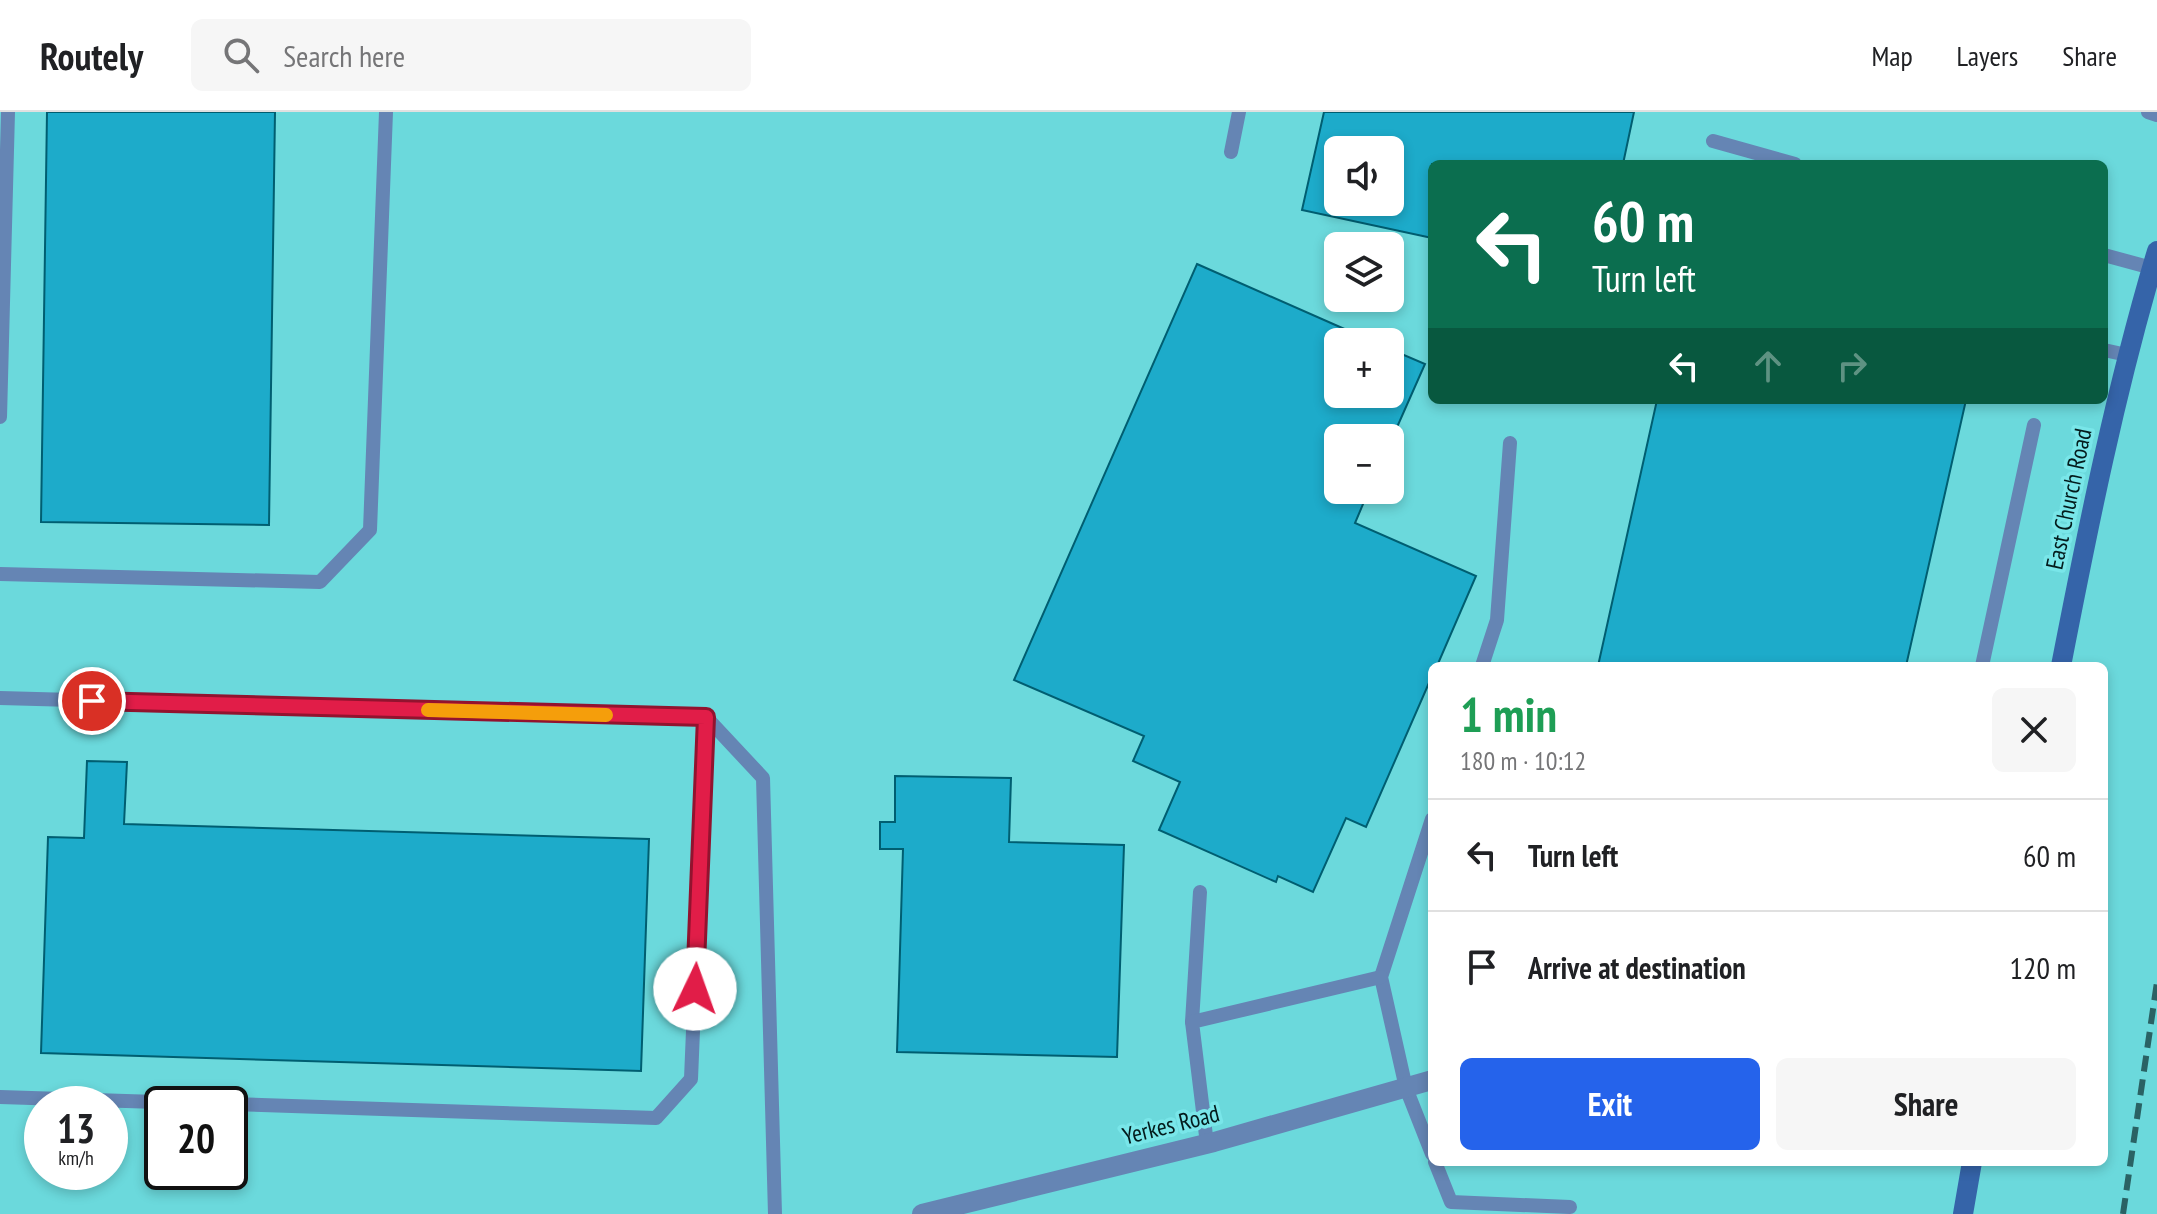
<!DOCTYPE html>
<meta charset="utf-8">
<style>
body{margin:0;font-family:"PT Sans Narrow",sans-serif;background:#f6f6f6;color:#202124;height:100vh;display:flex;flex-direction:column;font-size:30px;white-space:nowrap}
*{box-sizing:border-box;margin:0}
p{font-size:26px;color:#757577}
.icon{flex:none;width:44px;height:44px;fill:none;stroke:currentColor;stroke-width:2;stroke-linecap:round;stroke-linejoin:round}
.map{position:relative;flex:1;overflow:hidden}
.panel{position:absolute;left:1428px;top:550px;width:680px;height:504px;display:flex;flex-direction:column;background:#fff;border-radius:12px;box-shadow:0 4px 12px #0003}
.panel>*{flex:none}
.banner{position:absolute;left:1428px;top:48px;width:680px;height:244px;border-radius:12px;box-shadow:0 4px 12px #0003;background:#0b6e4f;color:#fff;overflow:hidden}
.tools{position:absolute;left:1324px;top:24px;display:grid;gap:16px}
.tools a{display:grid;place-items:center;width:80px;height:80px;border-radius:12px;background:#fff;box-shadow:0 4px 12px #0003;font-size:40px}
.speed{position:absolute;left:24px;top:974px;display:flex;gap:16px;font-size:40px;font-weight:700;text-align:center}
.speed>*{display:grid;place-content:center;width:104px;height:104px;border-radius:50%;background:#fff;box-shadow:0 4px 12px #0003;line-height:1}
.speed small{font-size:20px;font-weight:400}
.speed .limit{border:4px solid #111;border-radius:12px;background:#fff;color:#111}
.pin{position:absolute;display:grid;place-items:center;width:68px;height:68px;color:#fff;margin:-34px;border:4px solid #fff;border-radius:50%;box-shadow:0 2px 8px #0007}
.me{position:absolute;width:88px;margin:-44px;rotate:3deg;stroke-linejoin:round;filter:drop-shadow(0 0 6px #0008)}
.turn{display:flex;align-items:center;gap:28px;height:168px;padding:0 32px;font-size:36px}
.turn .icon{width:104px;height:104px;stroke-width:2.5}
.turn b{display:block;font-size:56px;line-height:68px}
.lanes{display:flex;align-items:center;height:76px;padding:0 32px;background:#0003;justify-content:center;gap:40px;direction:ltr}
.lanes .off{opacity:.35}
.round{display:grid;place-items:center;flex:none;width:84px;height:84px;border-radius:12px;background:#f6f6f6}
.head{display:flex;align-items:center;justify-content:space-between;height:136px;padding:0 32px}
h1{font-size:48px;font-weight:700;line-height:60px;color:#1e9e55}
.button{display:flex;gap:16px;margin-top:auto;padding:16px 32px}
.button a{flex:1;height:92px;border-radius:12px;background:#2563eb;color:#fff;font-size:32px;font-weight:700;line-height:92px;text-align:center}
.button a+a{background:#f6f6f6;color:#202124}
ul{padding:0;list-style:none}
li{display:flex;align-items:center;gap:24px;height:112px;padding:0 32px;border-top:2px solid #e0e0e0}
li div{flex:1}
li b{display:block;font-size:30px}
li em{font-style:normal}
header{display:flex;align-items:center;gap:48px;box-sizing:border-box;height:112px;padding:0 40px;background:#fff;border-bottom:2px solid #e0e0e0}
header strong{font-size:38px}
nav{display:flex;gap:44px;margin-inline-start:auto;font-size:28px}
.search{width:560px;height:72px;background:#f6f6f6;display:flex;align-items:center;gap:20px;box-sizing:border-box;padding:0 28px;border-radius:12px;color:#757577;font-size:30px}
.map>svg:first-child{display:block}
.building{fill:#1dabca;stroke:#005e71;stroke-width:2;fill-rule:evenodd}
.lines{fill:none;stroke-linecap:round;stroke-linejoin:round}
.lane{stroke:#6585b4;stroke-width:14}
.street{stroke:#6585b4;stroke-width:20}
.secondary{stroke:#3564a9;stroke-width:20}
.rail{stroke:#2a6264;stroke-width:6;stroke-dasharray:16 8;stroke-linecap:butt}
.route-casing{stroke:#92132f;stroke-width:20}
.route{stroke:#e11d48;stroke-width:14}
.slow{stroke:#f59e0b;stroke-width:14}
.labels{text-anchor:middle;stroke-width:7;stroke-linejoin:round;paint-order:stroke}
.street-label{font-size:24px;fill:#031b1c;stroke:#79e6e9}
</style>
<header>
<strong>Routely</strong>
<div class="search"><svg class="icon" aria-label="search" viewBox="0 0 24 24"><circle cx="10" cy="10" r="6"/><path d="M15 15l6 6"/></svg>Search here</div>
<nav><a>Map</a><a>Layers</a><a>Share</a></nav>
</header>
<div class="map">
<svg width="2157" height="1102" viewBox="0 0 2157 1102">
<rect width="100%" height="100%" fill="#6bd9dc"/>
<g class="building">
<path d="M47,0H275L269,413L41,410Z"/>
<path d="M1324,0H1634L1623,52H1432V126L1302,98ZM1338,38H1390V90H1338Z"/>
<path d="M1197,152L1374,230H1338V282H1390V237L1425,252L1390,331V326H1338V378H1369L1355,411L1476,464L1437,554H1432V564L1366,715L1346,706L1313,780L1278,764L1276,770L1159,718L1180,670L1133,649L1144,624L1014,568Z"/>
<path d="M1657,288H1966L1906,554H1598Z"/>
<path d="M87,649L127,650L124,712L649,727L641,959L41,941L48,725L84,726Z"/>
<path d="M895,664L1011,666L1009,730L1124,733L1117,945L897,940L903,737H880V710H895Z"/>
</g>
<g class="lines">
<g class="lane">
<path d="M2148,0L2157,3"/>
<path d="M1713,29L1795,52"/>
<path d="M1231,40L1239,0"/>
<path d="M2104,143L2152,156"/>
<path d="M2104,238L2127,243"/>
<path d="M0,305L8,0"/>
<path d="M0,462L320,470L370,418L386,0"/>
<path d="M1482,554L1497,508L1510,331"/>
<path d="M1982,554L2034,313"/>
<path d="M0,586L706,605L691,967L656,1006L230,992"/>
<path d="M706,605L763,666L775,1102"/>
<path d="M1432,707L1381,865L1406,976L1432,1042"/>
<path d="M1192,910L1200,780"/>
<path d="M0,985L220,992"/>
<path d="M1207,1032L1192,910L1381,865"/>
<path d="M1435,1050L1451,1090L1570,1095"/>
</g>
<path class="street" d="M922,1102L1214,1030L1432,968"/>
<g class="secondary">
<path d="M2061,554C2088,415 2116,276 2157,139"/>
<path d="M1963,1102L1972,1050"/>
</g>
<path class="rail" d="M2123,1102L2157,870"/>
</g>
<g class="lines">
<g class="route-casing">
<path id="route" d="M92,589L706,605L695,877"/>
</g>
<use href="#route" class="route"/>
<path class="slow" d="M428,598L606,603"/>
</g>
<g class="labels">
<g class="street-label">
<text transform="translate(2069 387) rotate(-78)" y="8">East Church Road</text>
<text transform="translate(1171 1013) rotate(-14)" y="8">Yerkes Road</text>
</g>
</g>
</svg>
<div class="tools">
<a><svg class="icon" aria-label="sound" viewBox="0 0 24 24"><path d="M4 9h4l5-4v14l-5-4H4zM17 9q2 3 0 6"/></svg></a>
<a><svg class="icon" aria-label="layers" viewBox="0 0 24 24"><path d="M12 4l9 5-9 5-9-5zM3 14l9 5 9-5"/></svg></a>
<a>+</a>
<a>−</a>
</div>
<div class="speed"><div>13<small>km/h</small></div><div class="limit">20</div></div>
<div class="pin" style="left:92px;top:589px;background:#d93025"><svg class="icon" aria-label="arrive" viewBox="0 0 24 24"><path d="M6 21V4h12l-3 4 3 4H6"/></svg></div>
<svg class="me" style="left:695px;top:877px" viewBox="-20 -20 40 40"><circle r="19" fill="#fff"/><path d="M0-13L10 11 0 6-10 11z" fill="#e11d48"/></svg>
<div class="banner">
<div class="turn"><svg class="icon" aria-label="left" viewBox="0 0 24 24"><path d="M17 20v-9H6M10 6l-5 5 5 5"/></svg><div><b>60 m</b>Turn left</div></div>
<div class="lanes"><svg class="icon" aria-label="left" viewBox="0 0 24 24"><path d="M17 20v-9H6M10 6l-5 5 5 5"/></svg><svg class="icon off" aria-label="ahead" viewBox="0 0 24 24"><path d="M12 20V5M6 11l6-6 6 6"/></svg><svg class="icon off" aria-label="right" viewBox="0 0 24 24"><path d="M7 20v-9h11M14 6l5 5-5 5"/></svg></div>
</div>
<section class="panel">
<div class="head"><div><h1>1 min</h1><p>180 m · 10:12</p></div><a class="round"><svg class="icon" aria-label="close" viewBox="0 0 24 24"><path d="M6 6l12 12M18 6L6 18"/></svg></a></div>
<ul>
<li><svg class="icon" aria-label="left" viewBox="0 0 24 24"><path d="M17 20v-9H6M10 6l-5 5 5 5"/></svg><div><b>Turn left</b></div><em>60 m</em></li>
<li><svg class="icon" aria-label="arrive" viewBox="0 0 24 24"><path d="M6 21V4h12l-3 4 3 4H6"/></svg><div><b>Arrive at destination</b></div><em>120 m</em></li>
</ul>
<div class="button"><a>Exit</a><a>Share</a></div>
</section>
</div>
